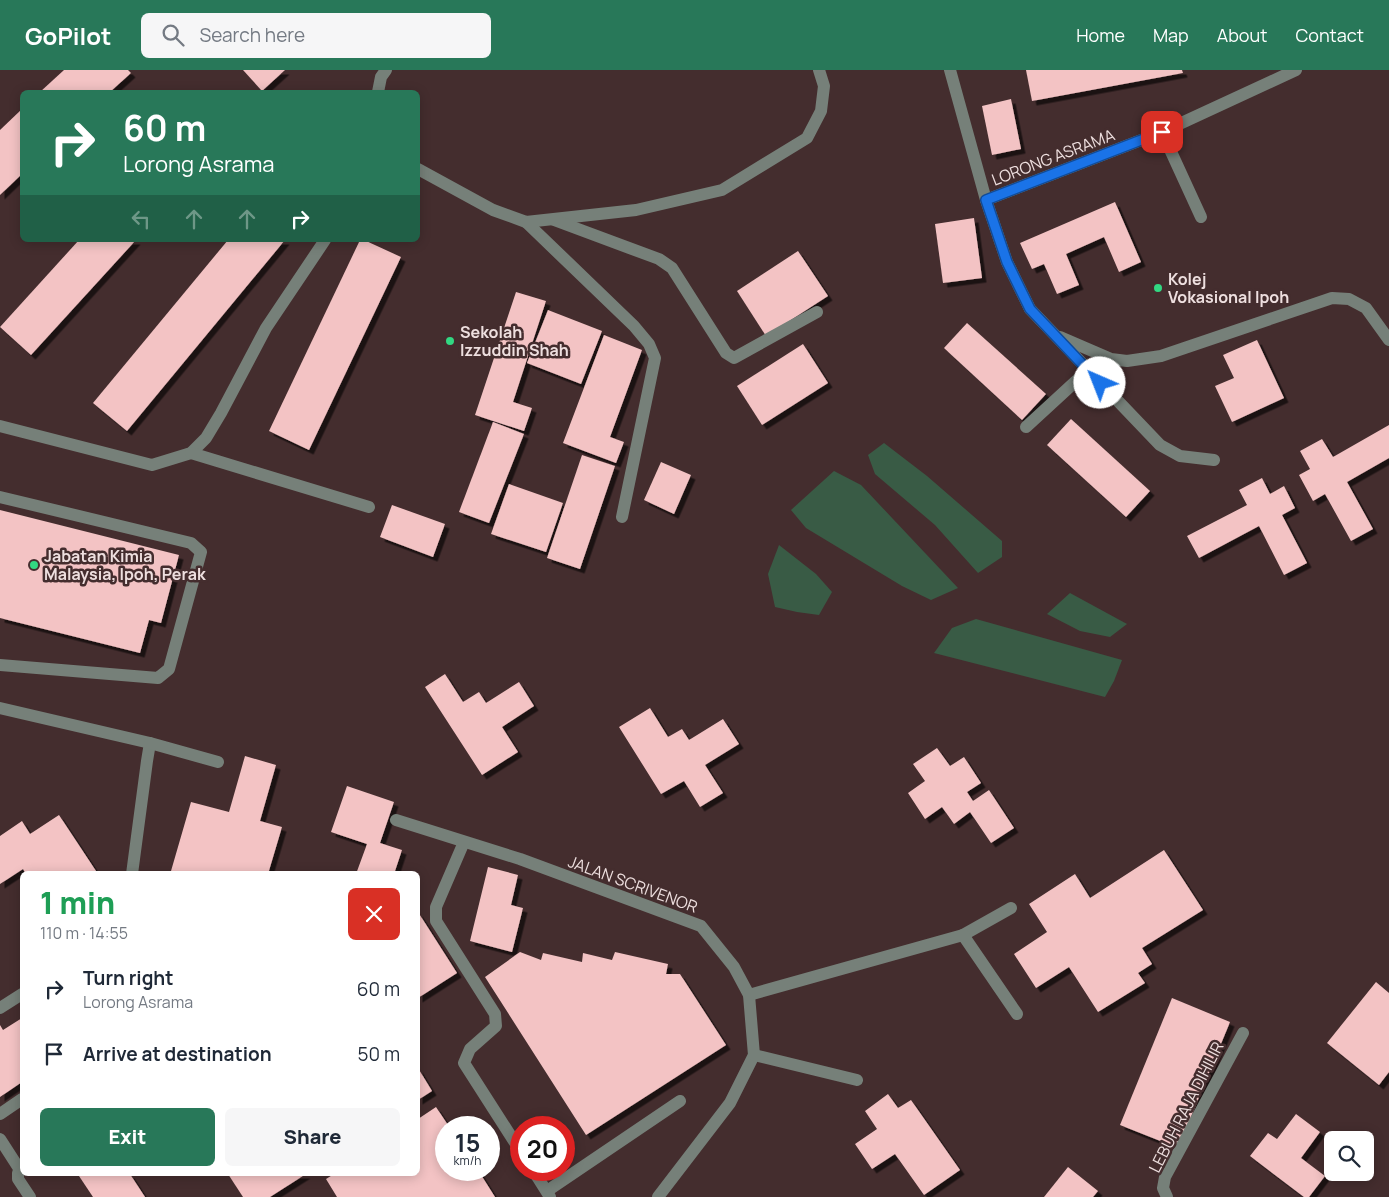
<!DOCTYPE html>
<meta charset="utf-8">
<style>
body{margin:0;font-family:Manrope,sans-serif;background:#f6f6f7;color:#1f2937;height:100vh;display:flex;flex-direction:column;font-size:19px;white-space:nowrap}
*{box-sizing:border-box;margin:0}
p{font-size:16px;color:#747a83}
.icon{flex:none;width:28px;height:28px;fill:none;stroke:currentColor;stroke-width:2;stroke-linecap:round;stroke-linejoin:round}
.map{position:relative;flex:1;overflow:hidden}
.side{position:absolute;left:20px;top:801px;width:400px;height:305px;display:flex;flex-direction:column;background:#fff;border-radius:8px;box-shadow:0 2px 12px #0003}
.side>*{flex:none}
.banner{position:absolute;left:20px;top:20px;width:400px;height:152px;border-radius:8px;box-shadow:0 2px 12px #0003;background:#287859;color:#fff;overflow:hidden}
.buttons{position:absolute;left:1324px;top:1061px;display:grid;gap:10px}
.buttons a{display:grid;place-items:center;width:50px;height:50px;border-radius:8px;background:#fff;box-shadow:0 2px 12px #0003;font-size:25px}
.speed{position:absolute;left:435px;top:1046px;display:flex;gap:10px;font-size:25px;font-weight:700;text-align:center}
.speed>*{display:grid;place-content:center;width:65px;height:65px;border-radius:50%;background:#fff;box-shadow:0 2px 12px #0003;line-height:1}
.speed small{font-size:12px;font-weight:400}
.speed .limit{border:8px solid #d22;background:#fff;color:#111}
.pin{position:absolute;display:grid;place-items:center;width:42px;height:42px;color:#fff;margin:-21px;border-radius:10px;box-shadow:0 2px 8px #0006}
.me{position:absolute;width:55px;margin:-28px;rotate:316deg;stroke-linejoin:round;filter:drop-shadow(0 0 4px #0008)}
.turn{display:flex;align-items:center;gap:18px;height:105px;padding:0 20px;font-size:22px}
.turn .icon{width:65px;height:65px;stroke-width:2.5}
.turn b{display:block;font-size:35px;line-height:42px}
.lanes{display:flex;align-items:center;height:48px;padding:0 20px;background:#0003;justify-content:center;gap:25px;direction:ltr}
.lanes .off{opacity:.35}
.round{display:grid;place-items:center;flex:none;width:52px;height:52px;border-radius:8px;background:#f6f6f7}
.overview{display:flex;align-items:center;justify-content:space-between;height:85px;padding:0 20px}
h1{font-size:30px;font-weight:800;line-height:38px;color:#1e9e55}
.primary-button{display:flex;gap:10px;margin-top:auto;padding:10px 20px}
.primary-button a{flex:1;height:58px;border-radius:8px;background:#287859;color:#fff;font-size:20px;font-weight:800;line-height:58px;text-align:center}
.primary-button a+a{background:#f6f6f7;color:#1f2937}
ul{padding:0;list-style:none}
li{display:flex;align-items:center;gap:15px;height:65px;padding:0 20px}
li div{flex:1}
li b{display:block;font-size:19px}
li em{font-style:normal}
header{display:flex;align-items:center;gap:30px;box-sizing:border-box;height:70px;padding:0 25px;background:#287859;color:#fff}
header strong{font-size:24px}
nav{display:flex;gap:28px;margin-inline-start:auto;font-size:18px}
.search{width:350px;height:45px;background:#f6f6f7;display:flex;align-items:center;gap:12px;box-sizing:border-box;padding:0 18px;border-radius:8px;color:#747a83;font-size:19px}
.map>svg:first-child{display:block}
.water{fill:#395b45}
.building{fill:#f3c3c4;filter:url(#shadow)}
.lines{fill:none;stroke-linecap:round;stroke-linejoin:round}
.minor{stroke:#768079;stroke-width:12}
.route-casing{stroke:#114b97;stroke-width:12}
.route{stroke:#1a73e8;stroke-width:9}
.poi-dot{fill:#32d882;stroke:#442d2e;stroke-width:2}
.labels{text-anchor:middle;stroke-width:5;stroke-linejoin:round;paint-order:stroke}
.street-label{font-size:16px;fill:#eedfdf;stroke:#442d2e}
.poi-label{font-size:16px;font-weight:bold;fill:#eedfdf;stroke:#442d2e;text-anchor:start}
</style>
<header>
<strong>GoPilot</strong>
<div class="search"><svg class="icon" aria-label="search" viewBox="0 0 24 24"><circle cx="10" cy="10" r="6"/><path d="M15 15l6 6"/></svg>Search here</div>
<nav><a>Home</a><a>Map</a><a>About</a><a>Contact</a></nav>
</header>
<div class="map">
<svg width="1389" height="1127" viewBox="0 0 1389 1127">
<defs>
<filter id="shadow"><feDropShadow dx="4.5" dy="4.5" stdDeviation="0" flood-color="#0009"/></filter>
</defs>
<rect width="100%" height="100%" fill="#442d2e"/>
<g class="water">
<path d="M884,373L927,406L1002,471V487L978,503L935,455L875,404L868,385Z"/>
<path d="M834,401L861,415L958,518L931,530L902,516L806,458L791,440Z"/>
<path d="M779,475L816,504L832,522L819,545L797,542L775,537L768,504Z"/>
<path d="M1070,523L1127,554L1110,567L1080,561L1047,544Z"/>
<path d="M976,549L1122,590L1114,611L1105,627L934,583L952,558Z"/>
</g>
<g class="building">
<path d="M64,0H128L131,3L110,22H40Z"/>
<path d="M243,0H285L262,21Z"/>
<path d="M1026,0H1182L1183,3L1032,31Z"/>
<path d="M1011,29L1021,79L992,85L982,36Z"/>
<path d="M22,39V104L0,125V60Z"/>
<path d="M1115,132L1141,192L1119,202L1104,167L1066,184L1079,215L1057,224L1044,194L1032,199L1020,173Z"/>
<path d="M974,148L982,208L943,213L935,154Z"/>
<path d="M79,170H136L31,285L0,257Z"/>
<path d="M228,170H285L127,361L93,333Z"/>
<path d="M360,170H364L401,187L309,380L269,361Z"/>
<path d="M798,181L828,226L766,266L737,221Z"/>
<path d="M516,222L546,231L513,332L532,338L524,361L475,345Z"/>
<path d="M548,240L602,261L581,314L527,293Z"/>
<path d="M967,253L1046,324L1022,350L944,278Z"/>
<path d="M604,265L642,280L610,367L624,372L616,393L563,373Z"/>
<path d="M1257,270L1284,328L1232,352L1215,316L1234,308L1223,285Z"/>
<path d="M803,274L828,313L762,355L737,316Z"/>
<path d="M1071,349L1150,421L1126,447L1047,375Z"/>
<path d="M493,352L524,364L489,453L459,442Z"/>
<path d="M1389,355V388L1347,412L1373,459L1351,471L1325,424L1313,431L1299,405L1310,399L1300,381L1322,369L1333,387Z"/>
<path d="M582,385L615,396L580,499L547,488Z"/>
<path d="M661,392L691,405L674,444L644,430Z"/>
<path d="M1262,408L1270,424L1284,416L1295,438L1282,445L1307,493L1284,505L1259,456L1199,488L1187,466L1247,435L1239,420Z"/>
<path d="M509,414L563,433L546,482L491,464Z"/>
<path d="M392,435L445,454L433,487L380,467Z"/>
<path d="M0,440L179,485L161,553L149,550L140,583L0,548Z"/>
<path d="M445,604L463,632L479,622L486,633L519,612L534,636L502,657L518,682L482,705L425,617Z"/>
<path d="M650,638L668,667L682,659L689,670L723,649L739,674L705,695L723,723L700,737L684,711L661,724L619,657Z"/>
<path d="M937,678L950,696L964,687L981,713L967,722L973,731L989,720L1014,758L991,773L970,742L954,754L942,737L925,749L908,723L925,711L913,694Z"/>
<path d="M245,686L276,695L260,751L282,757L268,804H182L171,801L191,732L229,742Z"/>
<path d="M347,716L394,732L380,773L402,780L394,804H356L367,774L331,762Z"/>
<path d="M59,745L98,804H26L23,799L0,814V766L22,751L30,764Z"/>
<path d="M1164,780L1203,840L1142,878L1152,894L1138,903L1145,913L1098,942L1069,897L1036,918L1014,884L1047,862L1029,834L1075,804L1090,828Z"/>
<path d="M488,797L518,805L511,835L523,838L512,882L470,871Z"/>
<path d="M418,842L457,903L418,928Z"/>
<path d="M520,882L541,890L543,883L582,892L583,883L612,890L615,882L668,894L666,904H680L726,975L586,1065L485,907Z"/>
<path d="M1376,912L1389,923V1002L1379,1015L1327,973Z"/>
<path d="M1172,928L1230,952L1178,1078L1120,1055Z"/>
<path d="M22,948V1012L0,1027V955L3,960Z"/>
<path d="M418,998L432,1021L418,1030Z"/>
<path d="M888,1024L898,1038L911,1030L960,1100L924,1125L895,1084L872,1099L855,1074L877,1059L865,1041Z"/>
<path d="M436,1037L450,1058H446V1100H478L495,1127H337L326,1109L334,1104H418V1049Z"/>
<path d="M1296,1044L1320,1062L1301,1088L1325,1106L1309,1127H1304L1250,1086L1268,1063L1277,1069Z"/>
<path d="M1068,1097L1098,1121L1093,1127H1044Z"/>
<path d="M83,1104H130L145,1127H93L79,1106Z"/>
<path d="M228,1104H306L270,1127H243Z"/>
</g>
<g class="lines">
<g class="minor">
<path d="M950,0L986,130L1007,192L1030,239L1160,375L1180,386L1214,390"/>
<path d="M378,22L381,7L386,0"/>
<path d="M1162,62L1201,147"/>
<path d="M418,99L493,140L526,152L636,140L722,120L807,68L821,41L824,16L819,0"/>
<path d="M986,130L1162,62L1296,0"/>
<path d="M554,150L659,189L672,198L726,283L734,288L817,242"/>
<path d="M526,152L634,256L649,274L655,288L622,447"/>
<path d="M1060,267L1111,289L1127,291L1161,286L1332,228L1349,229L1366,238L1389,270"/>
<path d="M0,356L152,395L191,383L206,368L221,343L266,258L325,170"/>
<path d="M1026,357L1088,300"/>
<path d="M191,383L369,437"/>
<path d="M0,427L191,473L201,482L169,599L158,608L0,595"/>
<path d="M0,638L150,673L147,691L132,804"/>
<path d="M150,673L218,692"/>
<path d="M396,750L520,789L701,856L734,897L749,925L754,985L730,1033L658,1127"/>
<path d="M464,772L436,837V851L495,944L496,956L470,979L464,993L521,1082"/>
<path d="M963,865L1011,838"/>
<path d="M749,925L963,865L1017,944"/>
<path d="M0,938L22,924"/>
<path d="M754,985L857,1010"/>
<path d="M0,1044L22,1029"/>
<path d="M0,1069L20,1100"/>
<path d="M22,1099L18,1103V1109L30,1127"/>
<path d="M533,1100L550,1127"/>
<path d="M547,1121L680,1031"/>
<path d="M1167,1127L1163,1118L1165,1107L1243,963"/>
</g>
</g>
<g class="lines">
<g class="route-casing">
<path id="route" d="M1100,313L1030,239L1007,192L986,130L1162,62"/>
</g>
<use href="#route" class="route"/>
</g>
<g class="poi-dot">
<circle cx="1158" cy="218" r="5"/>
<circle cx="450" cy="271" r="5"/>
<circle cx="34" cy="495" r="5"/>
</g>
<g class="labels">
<g class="street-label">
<text transform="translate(1053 87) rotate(-21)" y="6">LORONG ASRAMA</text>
<text transform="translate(633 814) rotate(20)" y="6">JALAN SCRIVENOR</text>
<text transform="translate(1186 1037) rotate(-63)" y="6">LEBUH RAJA DIHILIR</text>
</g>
<g class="poi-label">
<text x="1168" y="215">Kolej<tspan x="1168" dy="18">Vokasional Ipoh</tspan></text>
<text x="460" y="268">Sekolah<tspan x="460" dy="18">Izzuddin Shah</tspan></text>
<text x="44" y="492">Jabatan Kimia<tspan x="44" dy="18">Malaysia, Ipoh, Perak</tspan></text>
</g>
</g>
</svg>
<div class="buttons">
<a><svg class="icon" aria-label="search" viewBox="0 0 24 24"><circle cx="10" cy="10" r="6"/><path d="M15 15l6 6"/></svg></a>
</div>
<div class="speed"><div>15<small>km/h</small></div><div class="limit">20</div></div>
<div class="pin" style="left:1162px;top:62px;background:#d93025"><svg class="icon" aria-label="arrive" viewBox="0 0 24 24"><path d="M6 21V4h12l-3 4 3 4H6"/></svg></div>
<svg class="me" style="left:1100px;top:313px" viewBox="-20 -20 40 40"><circle r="19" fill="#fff"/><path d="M0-13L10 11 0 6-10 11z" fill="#1a73e8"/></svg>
<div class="banner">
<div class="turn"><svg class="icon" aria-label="right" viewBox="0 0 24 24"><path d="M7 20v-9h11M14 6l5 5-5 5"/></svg><div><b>60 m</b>Lorong Asrama</div></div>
<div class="lanes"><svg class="icon off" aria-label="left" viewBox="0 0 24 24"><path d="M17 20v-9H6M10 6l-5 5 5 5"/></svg><svg class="icon off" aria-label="ahead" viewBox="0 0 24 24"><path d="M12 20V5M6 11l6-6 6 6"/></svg><svg class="icon off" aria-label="ahead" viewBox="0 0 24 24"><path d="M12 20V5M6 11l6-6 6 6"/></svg><svg class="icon" aria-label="right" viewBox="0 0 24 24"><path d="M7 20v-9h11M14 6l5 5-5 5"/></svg></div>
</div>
<section class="side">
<div class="overview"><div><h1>1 min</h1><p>110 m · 14:55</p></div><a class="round" style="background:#d93025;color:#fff"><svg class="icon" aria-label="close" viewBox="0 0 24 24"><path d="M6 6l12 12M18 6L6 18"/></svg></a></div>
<ul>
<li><svg class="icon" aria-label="right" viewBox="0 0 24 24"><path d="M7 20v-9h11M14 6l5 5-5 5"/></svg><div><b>Turn right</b><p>Lorong Asrama</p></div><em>60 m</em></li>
<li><svg class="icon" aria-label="arrive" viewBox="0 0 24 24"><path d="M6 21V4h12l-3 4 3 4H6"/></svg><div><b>Arrive at destination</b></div><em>50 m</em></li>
</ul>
<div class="primary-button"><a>Exit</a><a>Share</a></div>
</section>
</div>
